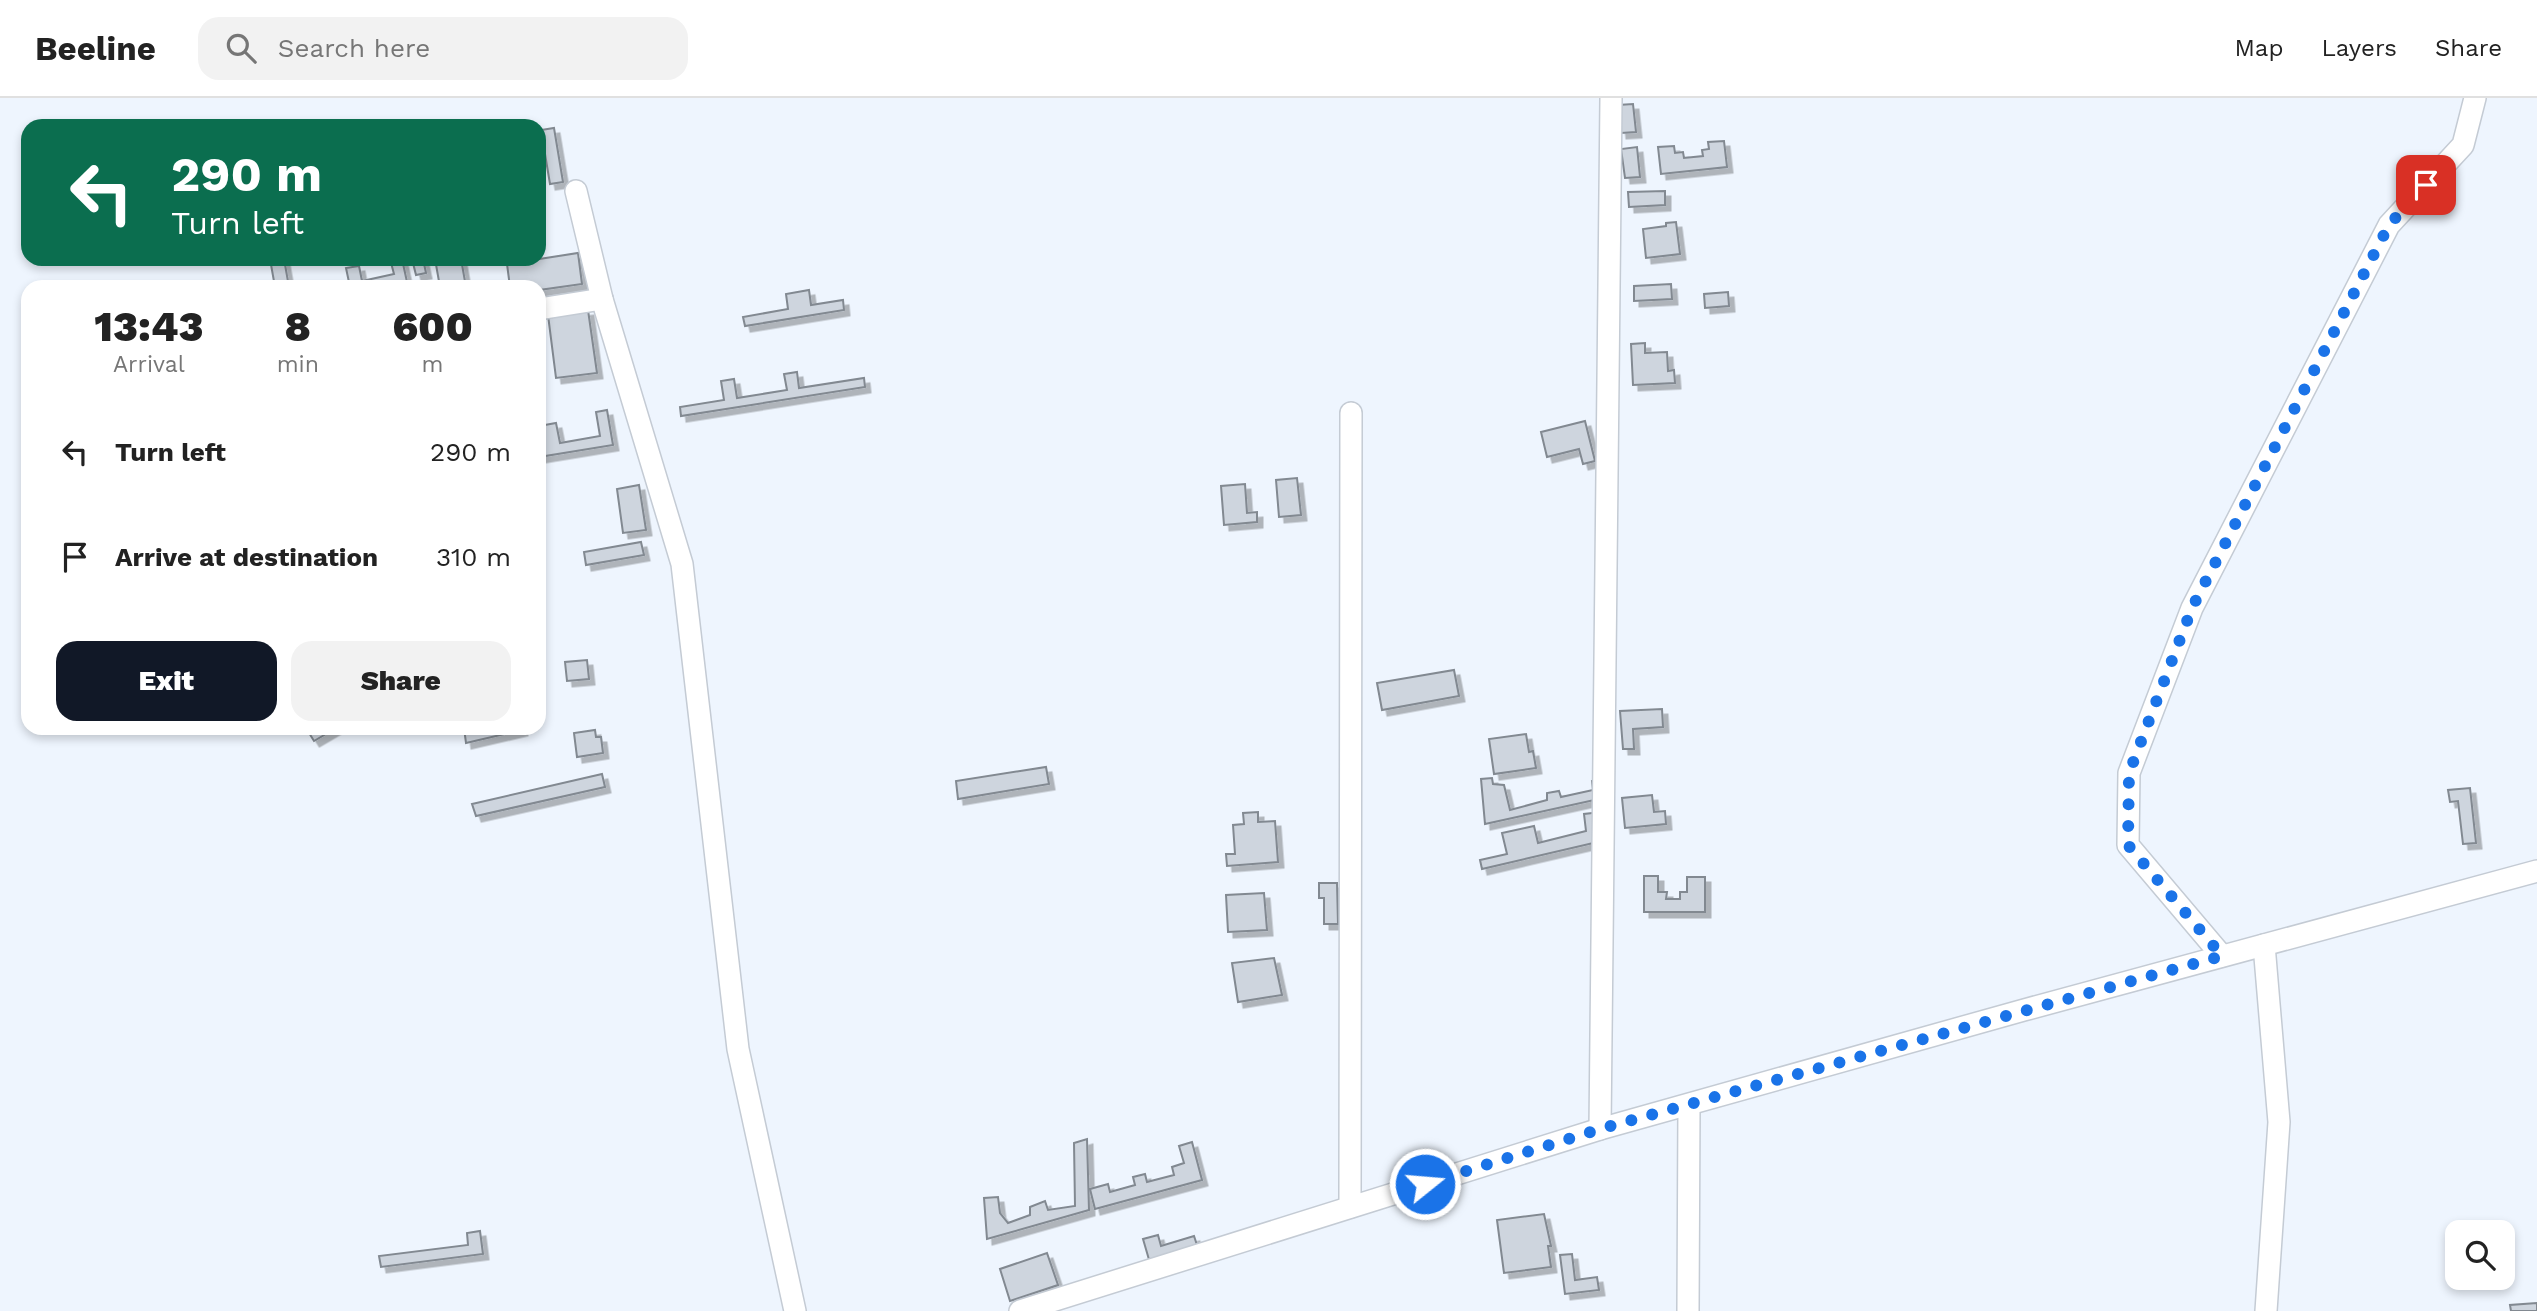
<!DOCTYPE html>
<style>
body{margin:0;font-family:"Work Sans",sans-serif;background:#f2f2f2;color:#222;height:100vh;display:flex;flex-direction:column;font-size:26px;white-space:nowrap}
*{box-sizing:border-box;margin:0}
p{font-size:23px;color:#767676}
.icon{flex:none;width:38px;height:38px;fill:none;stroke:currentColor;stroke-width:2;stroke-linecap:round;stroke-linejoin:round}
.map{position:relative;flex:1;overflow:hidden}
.side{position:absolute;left:21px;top:182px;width:525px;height:455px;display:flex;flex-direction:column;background:#fff;border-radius:21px;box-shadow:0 4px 10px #0003}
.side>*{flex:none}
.banner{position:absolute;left:21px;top:21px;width:525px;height:147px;border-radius:21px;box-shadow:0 4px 10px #0003;background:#0b6e4f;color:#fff;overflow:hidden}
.buttons{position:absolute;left:2445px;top:1122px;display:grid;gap:14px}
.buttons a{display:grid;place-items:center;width:70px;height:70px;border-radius:14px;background:#fff;box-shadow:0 4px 10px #0003;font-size:35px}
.pin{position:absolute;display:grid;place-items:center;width:60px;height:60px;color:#fff;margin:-30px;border-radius:14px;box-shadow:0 4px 10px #0006}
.me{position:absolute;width:77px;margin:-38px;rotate:73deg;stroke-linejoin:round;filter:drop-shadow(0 0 5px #0008)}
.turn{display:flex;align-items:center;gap:24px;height:147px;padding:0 35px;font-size:32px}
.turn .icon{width:91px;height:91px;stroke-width:2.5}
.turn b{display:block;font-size:49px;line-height:60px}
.eta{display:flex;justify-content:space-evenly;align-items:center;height:119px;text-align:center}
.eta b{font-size:42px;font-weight:800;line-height:49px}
.action{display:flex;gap:14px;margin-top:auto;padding:14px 35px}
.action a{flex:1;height:80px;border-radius:21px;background:#111827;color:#fff;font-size:28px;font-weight:800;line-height:80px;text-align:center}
.action a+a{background:#f2f2f2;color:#222}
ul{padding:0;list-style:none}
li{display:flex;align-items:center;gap:21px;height:105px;padding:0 35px}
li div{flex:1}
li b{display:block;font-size:26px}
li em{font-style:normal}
header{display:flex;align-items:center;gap:42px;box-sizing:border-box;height:98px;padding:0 35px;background:#fff;border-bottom:2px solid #e0e0e0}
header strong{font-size:33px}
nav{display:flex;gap:38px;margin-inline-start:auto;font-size:24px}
.search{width:490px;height:63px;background:#f2f2f2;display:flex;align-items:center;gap:18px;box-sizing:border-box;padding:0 24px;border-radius:21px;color:#767676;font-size:26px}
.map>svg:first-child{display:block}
.building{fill:#ced5de;stroke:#828991;stroke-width:2;filter:url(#shadow)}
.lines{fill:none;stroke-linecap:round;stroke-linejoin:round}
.street-casing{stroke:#c4cbd4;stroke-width:24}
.street{stroke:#fff;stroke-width:21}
.route{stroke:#1a73e8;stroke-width:12;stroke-dasharray:0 21.6}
</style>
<header>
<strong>Beeline</strong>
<div class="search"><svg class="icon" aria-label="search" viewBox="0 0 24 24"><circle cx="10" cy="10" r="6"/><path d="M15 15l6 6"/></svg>Search here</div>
<nav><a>Map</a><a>Layers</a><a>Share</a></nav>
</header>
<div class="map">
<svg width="2537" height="1213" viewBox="0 0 2537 1213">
<defs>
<filter id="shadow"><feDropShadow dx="5.5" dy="5.5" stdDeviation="0" flood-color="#0004"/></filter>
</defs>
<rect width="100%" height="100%" fill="#eef5fe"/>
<g class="building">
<path d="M1633,6L1636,34L1621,35L1618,7Z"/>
<path d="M554,30L563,84L550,86L541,32Z"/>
<path d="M1724,43L1727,69L1661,76L1658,49L1674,48L1675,55L1683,54L1684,60L1703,58L1702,52L1709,51L1708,44Z"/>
<path d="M1637,49L1640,79L1625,80L1621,51Z"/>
<path d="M1665,93V107L1629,109L1628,94Z"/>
<path d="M1676,124L1680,156L1646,160L1643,131L1666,128V125Z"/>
<path d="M578,155L582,186L539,192V189H510L507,166Z"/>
<path d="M270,161H284L289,189H275Z"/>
<path d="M390,161H402L407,184L384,189H350L346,170L359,168L362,183L394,176Z"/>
<path d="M412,161H423L426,175L416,177Z"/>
<path d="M435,161H461L466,189H440Z"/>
<path d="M1671,186L1672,201L1634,203V188Z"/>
<path d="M809,192L811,207L843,202L844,212L745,228L743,219L788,211L786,196Z"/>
<path d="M1728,194L1729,208L1705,210L1704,196Z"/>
<path d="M588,212L597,275L556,280L548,217Z"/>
<path d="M1645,245V255L1667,254L1668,273L1674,272L1675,285L1633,287L1631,246Z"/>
<path d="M797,274L799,290L864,280L865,289L681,318L680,309L724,302L721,283L734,281L737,300L787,292L784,276Z"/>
<path d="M607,312L613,347L539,359V328L556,325L560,345L600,338L596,314Z"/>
<path d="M1585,323L1595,363L1583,366L1579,351L1547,359L1541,334Z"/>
<path d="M1297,380L1301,417L1279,419L1276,382Z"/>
<path d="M1245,386L1247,415L1257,414V424L1224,427L1221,388Z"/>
<path d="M639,387L646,432L623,435L617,391Z"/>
<path d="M641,444L644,457L586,467L584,454Z"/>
<path d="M587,562L589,581L567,583L565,564Z"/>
<path d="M1454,572L1459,598L1382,612L1377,585Z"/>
<path d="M1662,611L1663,629L1633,631L1634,651H1623L1620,613Z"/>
<path d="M306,630H336L314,643Z"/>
<path d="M464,630H522V632L466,645Z"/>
<path d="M595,632L596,639H601L603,655L577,659L574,635Z"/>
<path d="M1526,636L1529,654L1533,653L1536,670L1494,676L1489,641Z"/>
<path d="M1046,669L1049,686L958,701L956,683Z"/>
<path d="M602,676L605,689L476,718L472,706Z"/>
<path d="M1492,680L1493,686L1504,687L1510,712L1547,702V695L1559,693L1561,699L1593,692L1592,683L1599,681V701L1485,726L1481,681Z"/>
<path d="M2470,690L2476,745L2463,746L2458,703L2450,704L2448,692Z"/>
<path d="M1652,697L1654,714L1665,713L1666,726L1625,730L1622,700Z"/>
<path d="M1258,714V724L1275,723L1278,764L1227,768L1226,756H1235L1233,727L1244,726L1243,715Z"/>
<path d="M1601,714L1602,743L1482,771L1480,762L1507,756L1502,735L1534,728L1538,745L1586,733L1584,716Z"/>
<path d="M1644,778H1658V794H1667L1666,801H1680V794H1687V779H1705V814H1644Z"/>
<path d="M1319,785H1337L1338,826H1324V800H1319Z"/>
<path d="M1264,795L1267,832L1228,834L1226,797Z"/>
<path d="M1274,860L1282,897L1238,904L1232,865Z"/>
<path d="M1087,1041L1089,1112L987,1141L984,1100L998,1099L1000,1115L1008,1125L1030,1117V1109L1045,1103L1048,1112L1075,1108L1074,1045Z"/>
<path d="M1192,1044L1202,1082L1095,1111L1090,1091L1108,1086L1110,1094L1135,1087L1133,1079L1145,1076L1147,1084L1174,1077L1172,1069L1184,1065L1179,1048Z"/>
<path d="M1544,1116L1551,1148H1548L1551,1169L1504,1175L1497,1122Z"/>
<path d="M480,1133L483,1156L381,1169L379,1158L468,1147L467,1135Z"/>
<path d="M1158,1137L1161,1148L1194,1138L1198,1150L1150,1165L1143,1141Z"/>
<path d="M1047,1155L1058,1187L1010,1203L1000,1171Z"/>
<path d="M1572,1156L1575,1182L1597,1179L1599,1192L1565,1196L1560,1157Z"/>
<path d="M2537,1205V1213H2511L2510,1207Z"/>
</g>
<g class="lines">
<g class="street-casing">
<g id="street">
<path d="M576,93L602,201L682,466L738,951L795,1213"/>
<path d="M539,211L602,201"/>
<path d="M2264,847L2279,1024L2266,1213"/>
<path d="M2222,858L2128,747L2129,675L2192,510L2389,127L2463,47L2475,0"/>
<path d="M1600,1031L1611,1"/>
<path d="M1350,1109L1351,315"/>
<path d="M1020,1213L1600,1031L2024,912L2537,773"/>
<path d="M1688,1213L1689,1007"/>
</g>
</g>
<use href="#street" class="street"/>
</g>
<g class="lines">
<path class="route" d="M1425,1086L1600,1031L2222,858L2128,747L2129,675L2192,510L2389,127L2426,87"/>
</g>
</svg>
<div class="buttons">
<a><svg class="icon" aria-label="search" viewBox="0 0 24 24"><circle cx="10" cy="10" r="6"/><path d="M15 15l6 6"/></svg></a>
</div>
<div class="pin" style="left:2426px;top:87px;background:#d93025"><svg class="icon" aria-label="arrive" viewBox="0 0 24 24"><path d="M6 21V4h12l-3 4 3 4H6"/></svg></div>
<svg class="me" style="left:1425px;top:1086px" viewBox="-20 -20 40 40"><circle r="17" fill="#1a73e8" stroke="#fff" stroke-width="3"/><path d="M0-11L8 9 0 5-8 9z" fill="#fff"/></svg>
<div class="banner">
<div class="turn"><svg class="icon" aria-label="left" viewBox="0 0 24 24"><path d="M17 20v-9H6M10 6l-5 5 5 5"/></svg><div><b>290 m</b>Turn left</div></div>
</div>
<section class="side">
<div class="eta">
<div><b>13:43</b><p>Arrival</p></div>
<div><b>8</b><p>min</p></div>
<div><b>600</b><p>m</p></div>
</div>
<ul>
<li><svg class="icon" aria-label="left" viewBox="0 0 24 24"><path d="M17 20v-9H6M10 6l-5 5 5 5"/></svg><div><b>Turn left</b></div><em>290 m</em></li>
<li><svg class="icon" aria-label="arrive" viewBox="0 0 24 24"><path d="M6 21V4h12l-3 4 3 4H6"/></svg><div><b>Arrive at destination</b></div><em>310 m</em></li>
</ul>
<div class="action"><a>Exit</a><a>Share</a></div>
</section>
</div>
